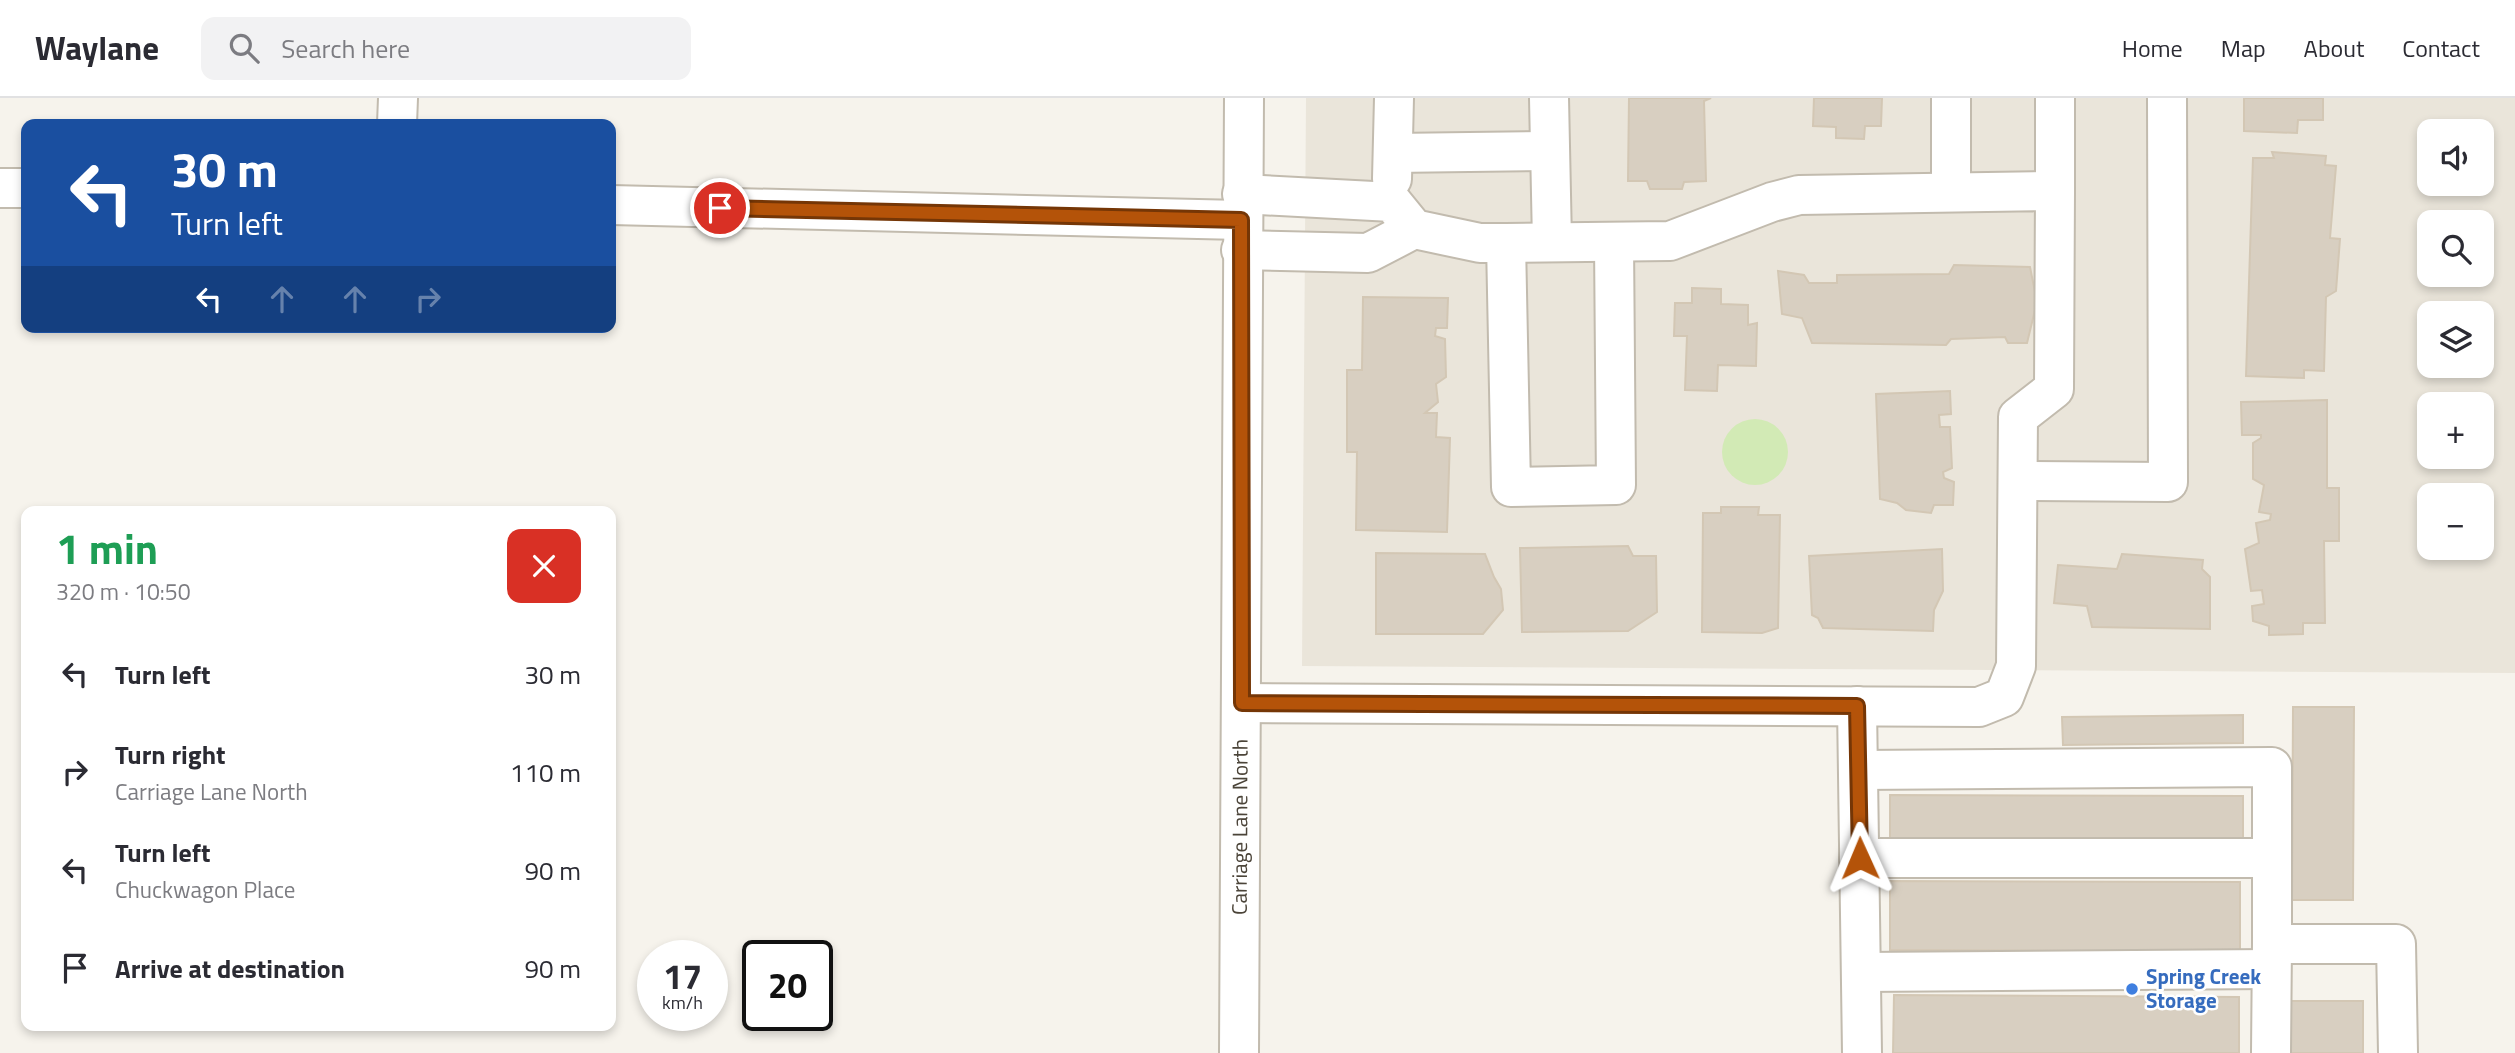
<!DOCTYPE html>
<meta charset="utf-8">
<style>
body{margin:0;font-family:"Titillium Web",sans-serif;background:#f2f2f3;color:#2b2b33;height:100vh;display:flex;flex-direction:column;font-size:26px;white-space:nowrap}
*{box-sizing:border-box;margin:0}
p{font-size:23px;color:#7c7c81}
.icon{flex:none;width:38px;height:38px;fill:none;stroke:currentColor;stroke-width:2;stroke-linecap:round;stroke-linejoin:round}
.map{position:relative;flex:1;overflow:hidden}
.panel{position:absolute;left:21px;top:408px;width:595px;height:525px;display:flex;flex-direction:column;background:#fff;border-radius:14px;box-shadow:0 4px 10px #0003}
.panel>*{flex:none}
.hud{position:absolute;left:21px;top:21px;width:595px;height:214px;border-radius:14px;box-shadow:0 4px 10px #0003;background:#1a4fa0;color:#fff;overflow:hidden}
.buttons{position:absolute;left:2417px;top:21px;display:grid;gap:14px}
.buttons a{display:grid;place-items:center;width:77px;height:77px;border-radius:14px;background:#fff;box-shadow:0 4px 10px #0003;font-size:35px}
.speed{position:absolute;left:637px;top:842px;display:flex;gap:14px;font-size:35px;font-weight:700;text-align:center}
.speed>*{display:grid;place-content:center;width:91px;height:91px;border-radius:50%;background:#fff;box-shadow:0 4px 10px #0003;line-height:1}
.speed small{font-size:18px;font-weight:400}
.speed .limit{border:4px solid #111;border-radius:10px;background:#fff;color:#111}
.pin{position:absolute;display:grid;place-items:center;width:60px;height:60px;color:#fff;margin:-30px;border:4px solid #fff;border-radius:50%;box-shadow:0 2px 7px #0007}
.me{position:absolute;width:77px;margin:-38px;rotate:359deg;stroke-linejoin:round;filter:drop-shadow(0 0 5px #0008)}
.turn{display:flex;align-items:center;gap:24px;height:147px;padding:0 35px;font-size:32px}
.turn .icon{width:91px;height:91px;stroke-width:2.5}
.turn b{display:block;font-size:49px;line-height:60px}
.lanes{display:flex;align-items:center;height:66px;padding:0 35px;background:#0003;justify-content:center;gap:35px;direction:ltr}
.lanes .off{opacity:.35}
.round{display:grid;place-items:center;flex:none;width:74px;height:74px;border-radius:14px;background:#f2f2f3}
.headline{display:flex;align-items:center;justify-content:space-between;height:119px;padding:0 35px}
h1{font-size:42px;font-weight:700;line-height:52px;color:#1e9e55}
ul{padding:0;list-style:none}
li{display:flex;align-items:center;gap:21px;height:98px;padding:0 35px}
li div{flex:1}
li b{display:block;font-size:26px}
li em{font-style:normal}
header{display:flex;align-items:center;gap:42px;box-sizing:border-box;height:98px;padding:0 35px;background:#fff;border-bottom:2px solid #e1e1e2}
header strong{font-size:33px}
nav{display:flex;gap:38px;margin-inline-start:auto;font-size:24px}
.search{width:490px;height:63px;background:#f2f2f3;display:flex;align-items:center;gap:18px;box-sizing:border-box;padding:0 24px;border-radius:14px;color:#7c7c81;font-size:26px}
.map>svg:first-child{display:block}
.residential{fill:#eae5da;fill-rule:evenodd}
.green{fill:#d2eab5}
.building{fill:#d8cfc1;stroke:#d3c7b4;stroke-width:2}
.lines{fill:none;stroke-linecap:round;stroke-linejoin:round}
.minor-casing{stroke:#c2bbae;stroke-width:42}
.minor{stroke:#fff;stroke-width:38}
.route-casing{stroke:#753606;stroke-width:18}
.route{stroke:#b45309;stroke-width:12}
.shop-dot{fill:#3f7fe0;stroke:#fff;stroke-width:2.5}
.labels{text-anchor:middle;stroke-width:5;stroke-linejoin:round;paint-order:stroke}
.street-label{font-size:21px;fill:#4b4439;stroke:#fff}
.shop-label{font-size:21px;font-weight:bold;fill:#366cbe;stroke:#fff;text-anchor:start}
</style>
<header>
<strong>Waylane</strong>
<div class="search"><svg class="icon" aria-label="search" viewBox="0 0 24 24"><circle cx="10" cy="10" r="6"/><path d="M15 15l6 6"/></svg>Search here</div>
<nav><a>Home</a><a>Map</a><a>About</a><a>Contact</a></nav>
</header>
<div class="map">
<svg width="2515" height="955" viewBox="0 0 2515 955">
<rect width="100%" height="100%" fill="#f6f3ec"/>
<path class="residential" d="M1306,0H2515V575L1302,568ZM2429,33H2482V86H2429ZM2429,124H2482V177H2429ZM2429,215H2482V268H2429ZM2429,306H2482V359H2429ZM2429,397H2482V450H2429Z"/>
<circle class="green" cx="1755" cy="354" r="33"/>
<g class="building">
<path d="M1629,0H1711L1704,3L1706,83L1684,84L1682,91H1650L1647,83H1628Z"/>
<path d="M1814,0H1882L1881,28H1865L1864,41L1836,40V29L1813,28Z"/>
<path d="M2244,0H2323V22H2298L2297,35L2244,33Z"/>
<path d="M2272,54L2326,58L2325,67L2336,68L2330,140L2340,141L2336,193L2326,199L2324,273L2304,272V280L2246,278L2253,60H2274Z"/>
<path d="M1954,167L2030,169L2037,204L2027,245H2008L2005,239L1951,241L1946,247L1812,245L1802,220L1782,216L1778,173L1804,177L1809,185H1837V177L1949,176Z"/>
<path d="M1692,190L1721,191V206L1748,207V227L1757,225L1756,268L1718,267L1717,293L1685,292L1687,238H1674L1675,205H1692Z"/>
<path d="M1363,199L1448,200L1447,230H1436L1435,238L1445,241L1446,279L1436,286L1438,304L1425,315H1437L1436,339L1450,340L1447,434L1356,432L1357,354H1347V272H1362Z"/>
<path d="M1950,293L1951,316L1939,317L1940,329H1950L1952,370L1943,374L1944,380L1954,384L1953,407H1934L1931,415L1906,412L1897,405L1880,401L1876,296Z"/>
<path d="M2327,302V390H2339V443H2324L2325,525H2303V536L2269,537V528L2253,523L2252,508L2264,506L2262,492L2251,493L2245,451L2259,445L2256,425L2270,422L2271,416L2259,414L2264,387L2253,381V345L2261,340V337H2242L2241,304Z"/>
<path d="M1721,409H1759L1758,417H1780L1778,530L1762,535L1702,534L1703,415H1721Z"/>
<path d="M1628,448L1633,458H1656L1657,514L1628,533L1522,534L1520,450Z"/>
<path d="M1942,451L1943,493L1934,512L1933,533L1823,530L1818,520L1812,517L1809,458Z"/>
<path d="M1376,455L1485,456L1494,479L1501,491L1503,512L1483,536H1376Z"/>
<path d="M2122,456L2203,462L2202,471L2210,479V531L2092,529L2087,508L2054,505L2058,467L2117,471Z"/>
<path d="M2293,609H2354L2353,802H2292Z"/>
<path d="M2243,617V645L2063,647L2062,619Z"/>
<path d="M1890,697L2243,698V742L1890,741Z"/>
<path d="M1890,783L2240,784V854L1890,852Z"/>
<path d="M1894,897L2239,899V955H1893Z"/>
<rect x="2286" y="903" width="77" height="52"/>
</g>
<g class="lines">
<g class="minor-casing">
<g id="minor">
<path d="M1549,0L1552,144"/>
<path d="M1951,0V94"/>
<path d="M397,26L398,0"/>
<path d="M1393,55L1550,53"/>
<path d="M1392,81L1394,0"/>
<path d="M0,90H26"/>
<path d="M2055,93V0"/>
<path d="M1242,96L1392,104L1414,131L1480,145H1506L1670,143L1772,104L1799,97L2055,93L2054,291L2018,319L2016,568L2004,599L1979,609L1242,605"/>
<path d="M611,107L1241,122"/>
<path d="M1506,145L1511,389L1616,387L1614,144"/>
<path d="M1241,152L1368,155L1414,131"/>
<path d="M2018,383L2168,384L2167,0"/>
<path d="M1857,608L1862,955"/>
<path d="M1858,672L2272,669V846"/>
<path d="M1859,760H2272"/>
<path d="M1861,874L2271,871"/>
<path id="s1" d="M1239,955L1244,0"/>
<path d="M2271,955L2272,846H2396L2398,955"/>
</g>
</g>
<use href="#minor" class="minor"/>
</g>
<g class="lines">
<g class="route-casing">
<path id="route" d="M720,110L1241,122L1242,605L1857,608L1860,760"/>
</g>
<use href="#route" class="route"/>
</g>
<circle class="shop-dot" cx="2132" cy="891" r="7"/>
<g class="labels">
<g class="street-label">
<text dy="7" stroke="none"><textPath href="#s1" startOffset="226">Carriage Lane North</textPath></text>
</g>
<g class="shop-label">
<text x="2146" y="886">Spring Creek<tspan x="2146" dy="24">Storage</tspan></text>
</g>
</g>
</svg>
<div class="buttons">
<a><svg class="icon" aria-label="sound" viewBox="0 0 24 24"><path d="M4 9h4l5-4v14l-5-4H4zM17 9q2 3 0 6"/></svg></a>
<a><svg class="icon" aria-label="search" viewBox="0 0 24 24"><circle cx="10" cy="10" r="6"/><path d="M15 15l6 6"/></svg></a>
<a><svg class="icon" aria-label="layers" viewBox="0 0 24 24"><path d="M12 4l9 5-9 5-9-5zM3 14l9 5 9-5"/></svg></a>
<a>+</a>
<a>−</a>
</div>
<div class="speed"><div>17<small>km/h</small></div><div class="limit">20</div></div>
<div class="pin" style="left:720px;top:110px;background:#d93025"><svg class="icon" aria-label="arrive" viewBox="0 0 24 24"><path d="M6 21V4h12l-3 4 3 4H6"/></svg></div>
<svg class="me" style="left:1860px;top:760px" viewBox="-20 -20 40 40"><path d="M0-17L14 15 0 8-14 15z" fill="#b45309" stroke="#fff" stroke-width="4"/></svg>
<div class="hud">
<div class="turn"><svg class="icon" aria-label="left" viewBox="0 0 24 24"><path d="M17 20v-9H6M10 6l-5 5 5 5"/></svg><div><b>30 m</b>Turn left</div></div>
<div class="lanes"><svg class="icon" aria-label="left" viewBox="0 0 24 24"><path d="M17 20v-9H6M10 6l-5 5 5 5"/></svg><svg class="icon off" aria-label="ahead" viewBox="0 0 24 24"><path d="M12 20V5M6 11l6-6 6 6"/></svg><svg class="icon off" aria-label="ahead" viewBox="0 0 24 24"><path d="M12 20V5M6 11l6-6 6 6"/></svg><svg class="icon off" aria-label="right" viewBox="0 0 24 24"><path d="M7 20v-9h11M14 6l5 5-5 5"/></svg></div>
</div>
<section class="panel">
<div class="headline"><div><h1>1 min</h1><p>320 m · 10:50</p></div><a class="round" style="background:#d93025;color:#fff"><svg class="icon" aria-label="close" viewBox="0 0 24 24"><path d="M6 6l12 12M18 6L6 18"/></svg></a></div>
<ul>
<li><svg class="icon" aria-label="left" viewBox="0 0 24 24"><path d="M17 20v-9H6M10 6l-5 5 5 5"/></svg><div><b>Turn left</b></div><em>30 m</em></li>
<li><svg class="icon" aria-label="right" viewBox="0 0 24 24"><path d="M7 20v-9h11M14 6l5 5-5 5"/></svg><div><b>Turn right</b><p>Carriage Lane North</p></div><em>110 m</em></li>
<li><svg class="icon" aria-label="left" viewBox="0 0 24 24"><path d="M17 20v-9H6M10 6l-5 5 5 5"/></svg><div><b>Turn left</b><p>Chuckwagon Place</p></div><em>90 m</em></li>
<li><svg class="icon" aria-label="arrive" viewBox="0 0 24 24"><path d="M6 21V4h12l-3 4 3 4H6"/></svg><div><b>Arrive at destination</b></div><em>90 m</em></li>
</ul>
</section>
</div>
